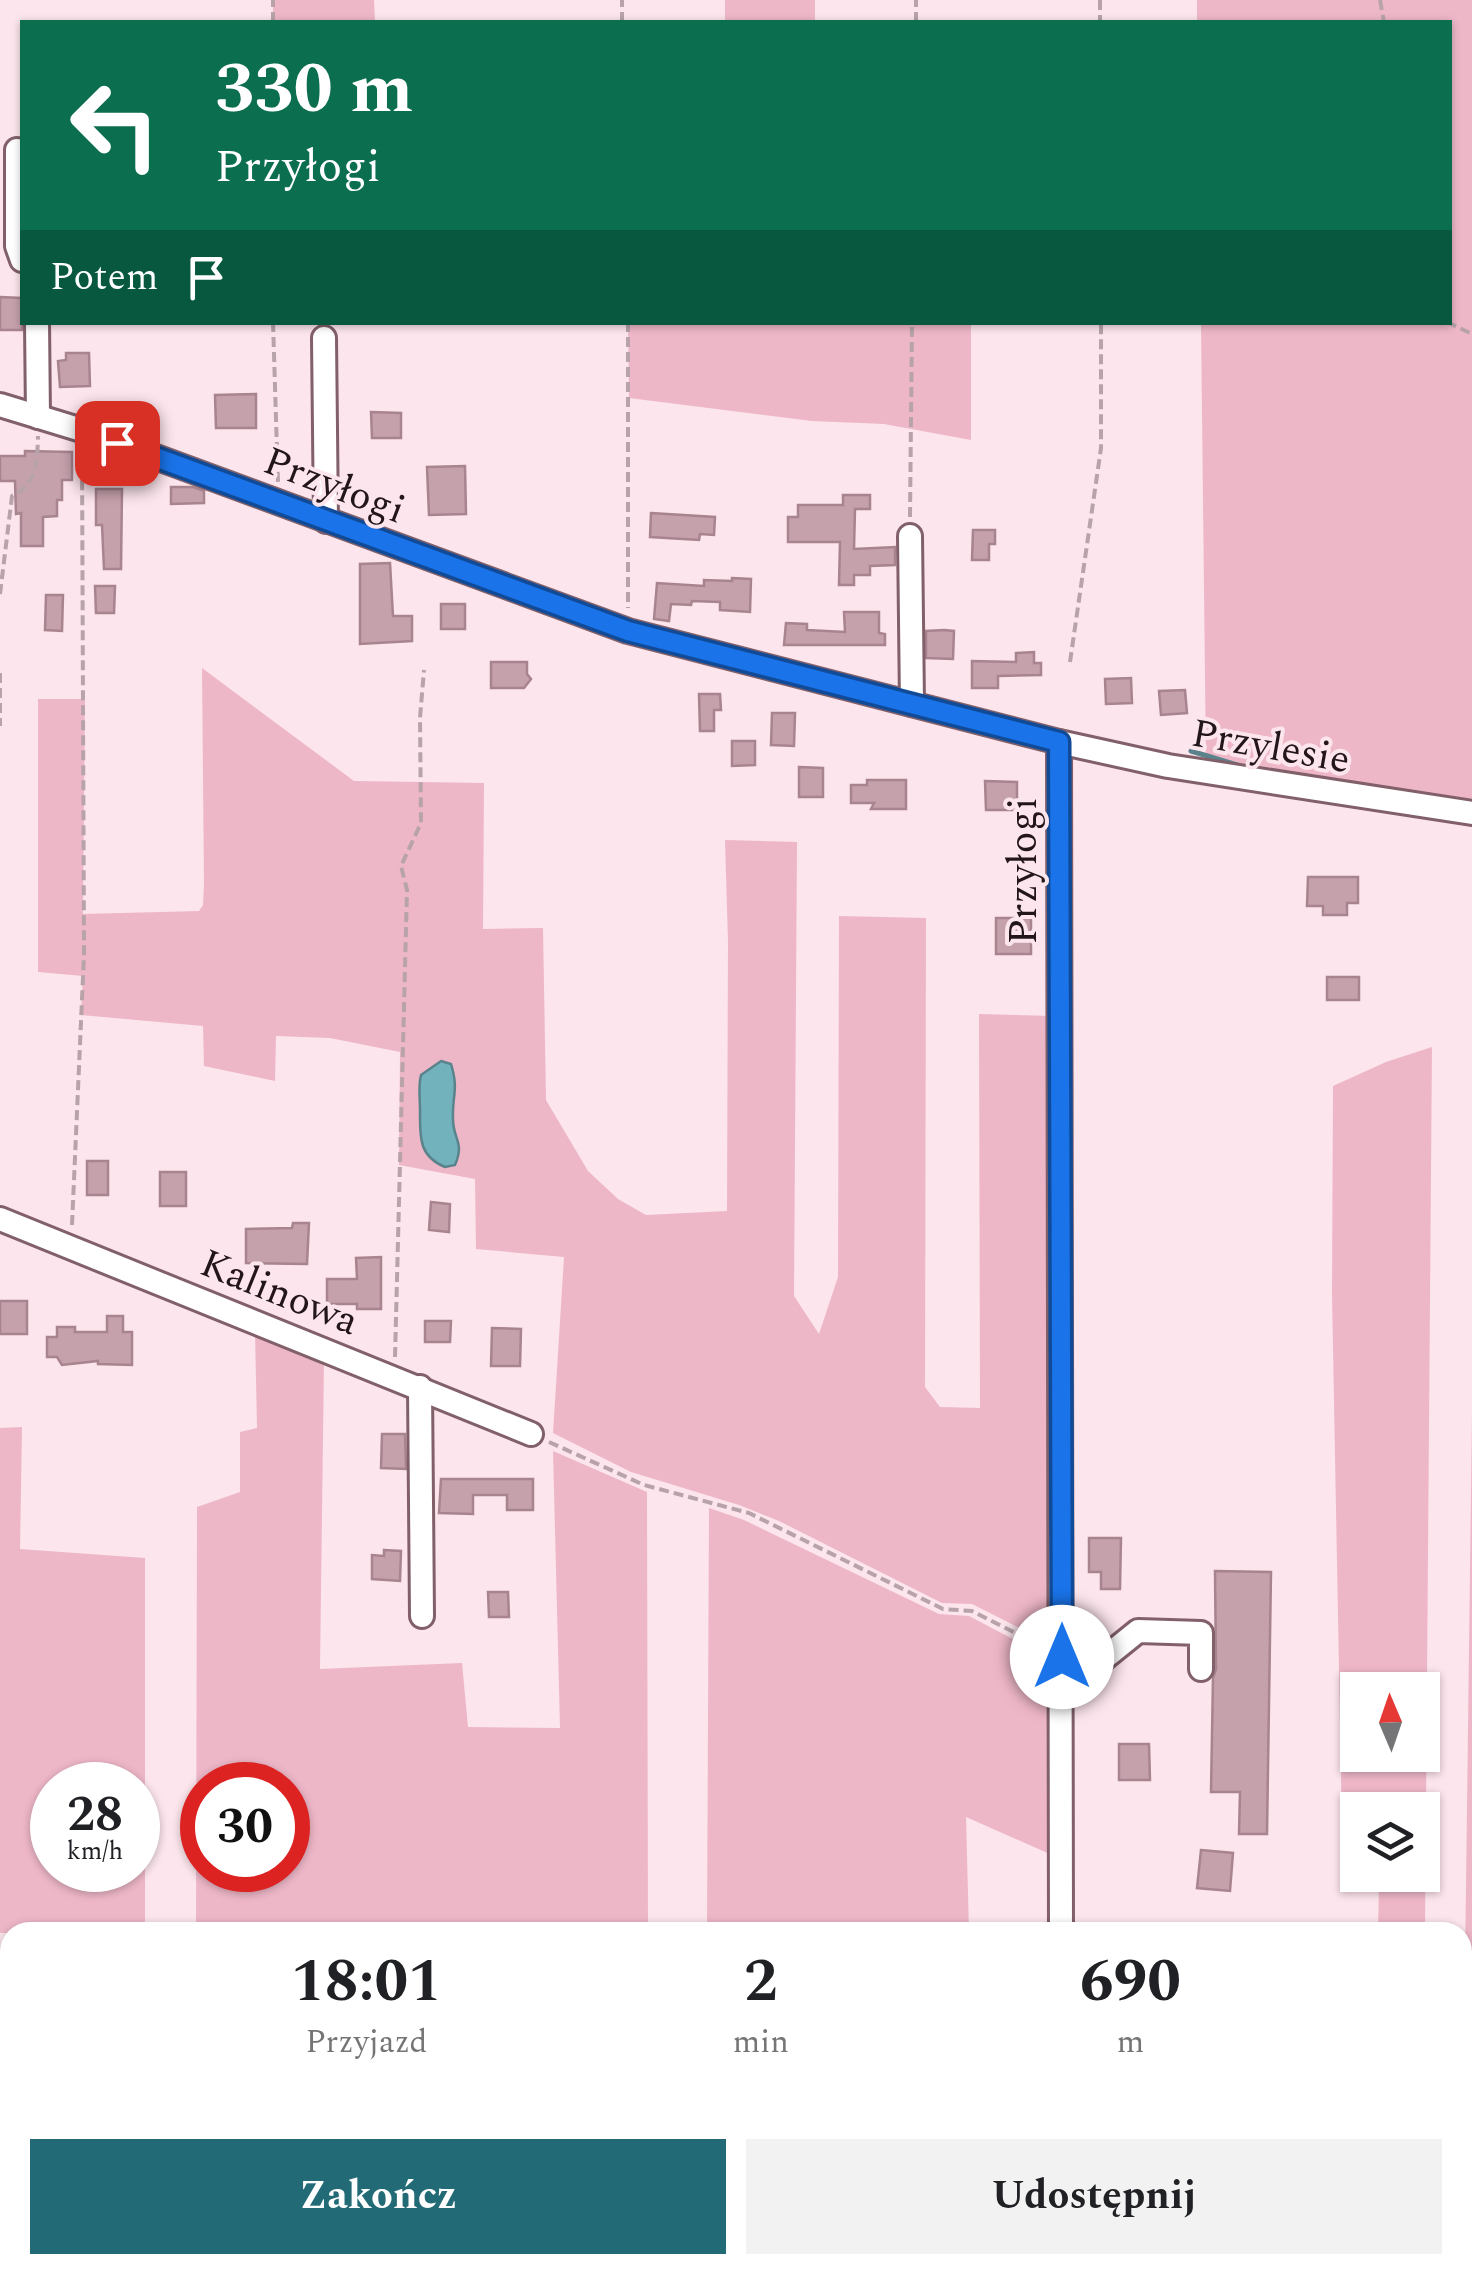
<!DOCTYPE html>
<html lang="pl">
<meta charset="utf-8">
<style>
body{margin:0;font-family:Spectral,serif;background:#f2f2f2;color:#202124;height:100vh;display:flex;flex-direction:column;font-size:38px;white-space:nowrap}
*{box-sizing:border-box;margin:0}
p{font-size:32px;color:#757577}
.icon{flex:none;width:55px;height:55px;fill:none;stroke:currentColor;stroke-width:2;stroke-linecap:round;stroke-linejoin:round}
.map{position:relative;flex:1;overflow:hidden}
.side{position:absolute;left:0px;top:1922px;width:1472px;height:352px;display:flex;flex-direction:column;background:#fff;border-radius:30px 30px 0 0;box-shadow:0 2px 8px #0004}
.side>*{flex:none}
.hud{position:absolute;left:20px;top:20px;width:1432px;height:305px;border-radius:0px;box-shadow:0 2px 8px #0004;background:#0b6e4f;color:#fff;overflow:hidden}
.needle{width:65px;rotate:358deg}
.fabs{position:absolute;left:1340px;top:1672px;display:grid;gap:20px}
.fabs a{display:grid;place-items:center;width:100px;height:100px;border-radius:0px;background:#fff;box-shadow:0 2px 8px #0004;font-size:50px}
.speed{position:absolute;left:30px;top:1762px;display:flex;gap:20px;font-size:50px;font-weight:700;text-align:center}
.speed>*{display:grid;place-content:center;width:130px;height:130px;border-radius:50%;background:#fff;box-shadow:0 2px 8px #0004;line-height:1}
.speed small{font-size:25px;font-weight:400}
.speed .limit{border:15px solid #d22;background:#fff;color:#111}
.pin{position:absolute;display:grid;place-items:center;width:85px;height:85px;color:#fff;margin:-42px;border-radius:20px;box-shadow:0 5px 15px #0006}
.me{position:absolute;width:110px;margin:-55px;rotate:0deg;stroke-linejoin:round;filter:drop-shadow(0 0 8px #0008)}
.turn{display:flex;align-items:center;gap:35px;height:210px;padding:0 30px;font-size:45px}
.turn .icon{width:130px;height:130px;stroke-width:2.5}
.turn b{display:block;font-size:70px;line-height:85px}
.then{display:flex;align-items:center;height:95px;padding:0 30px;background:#0003;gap:20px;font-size:38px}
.eta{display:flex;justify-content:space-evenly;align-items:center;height:170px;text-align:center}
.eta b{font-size:60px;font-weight:700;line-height:70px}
.primary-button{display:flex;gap:20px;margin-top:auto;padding:20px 30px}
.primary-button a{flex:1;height:115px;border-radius:0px;background:#216a76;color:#fff;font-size:40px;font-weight:700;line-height:115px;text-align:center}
.primary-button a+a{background:#f2f2f2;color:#202124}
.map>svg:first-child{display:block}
.green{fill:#eeb7c8;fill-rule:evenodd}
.water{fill:#72b2bd;stroke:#5a838c;stroke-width:2.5}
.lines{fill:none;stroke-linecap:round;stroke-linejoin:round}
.stream{stroke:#5a838c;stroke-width:5}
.building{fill:#c5a1ac;stroke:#a8848f;stroke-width:2.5}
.minor-casing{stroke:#81606a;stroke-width:28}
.path{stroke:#b7a3a9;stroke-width:4;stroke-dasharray:10 5;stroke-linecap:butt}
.minor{stroke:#fff;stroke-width:22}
.route-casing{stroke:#114b97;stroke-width:25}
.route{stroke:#1a73e8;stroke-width:18}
.labels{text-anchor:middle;stroke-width:8;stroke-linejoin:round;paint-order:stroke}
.street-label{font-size:40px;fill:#23161a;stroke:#fce5ec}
</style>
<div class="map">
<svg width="1472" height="2273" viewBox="0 0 1472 2273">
<rect width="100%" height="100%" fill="#fce5ec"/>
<g class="green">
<path d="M273,0H374L375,22H273Z"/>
<rect x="725" y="0" width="90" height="22"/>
<path d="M1197,0H1472V805L1206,765L1201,323L1450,322V22H1197Z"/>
<path d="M628,323H971V440L884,424L812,421L629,398Z"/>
<path d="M202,668L354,781L484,783L483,929L543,928L546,1100L588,1171L618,1199L646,1215L727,1211L728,942L725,840L797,842L794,1296L819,1334L838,1277L839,916L926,918L925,1387L940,1407L980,1408L979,1014L1052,1016L1055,1646L972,1604L942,1603L779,1521L739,1505L631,1472L553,1433L564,1257L476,1249L475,1179L399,1165L400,1052L330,1038L276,1036L275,1081L204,1066L203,1026L81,1015L83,976L38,972V699H85L83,914L199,911L203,905L204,884Z"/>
<path d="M1432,1047L1425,1932H1378L1379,1883L1343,1884L1332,1294L1333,1086L1386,1062ZM1358,1690H1422V1755H1358ZM1358,1810H1422V1875H1358Z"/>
<path d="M255,1331L324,1359L320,1669L462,1663L468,1727L560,1728L553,1451L647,1492L648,1932H196L197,1507L240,1492V1432L257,1428ZM202,1785H288V1870H202Z"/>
<path d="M1472,1413V2126L1463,2124Z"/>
<path d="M22,1427L20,1549L145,1558V1932L0,1933V1428ZM52,1785H138V1870H52Z"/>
<path d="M709,1508L744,1520L939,1614L969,1616L1053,1660L1052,1855L966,1817L969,1932H707Z"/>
</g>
<path class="water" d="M441,1061L451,1064C459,1090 452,1095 453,1119C453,1140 465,1142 455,1165L445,1167C418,1156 420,1136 420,1110C420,1098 418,1087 421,1075Z"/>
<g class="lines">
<path class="stream" d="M1191,751L1247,768"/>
</g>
<g class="building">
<path d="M0,297L22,298V330H0Z"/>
<path d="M66,353H89L90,386L60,387L58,361L66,360Z"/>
<path d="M256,394V428H216L215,395Z"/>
<path d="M371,412L401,413V438H372Z"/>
<path d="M25,451L72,452V480H62V500H57V516L43,517V546H21V513L16,514L15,481H0V456H25Z"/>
<path d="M465,466L466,514L429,515L427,467Z"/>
<path d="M171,487H193L204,491V503L171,504Z"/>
<path d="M96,489H122L121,569H104L102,525H96Z"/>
<path d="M843,495H870V509H855L854,549L895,547V565L870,566V575H854V585H839L840,542H788V517H798V505H843Z"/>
<path d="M651,513L715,517L714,535L700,534L699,540L650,537Z"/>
<path d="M973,530H995V544H989V560H972Z"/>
<path d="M390,563L393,616H412V641L360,644V564Z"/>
<path d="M732,578L751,579L750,612L720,610V602L692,601L691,605L671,604L669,621L654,619L657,583L704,586V580L732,581Z"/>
<path d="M95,586H115L114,613H96Z"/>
<path d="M46,595H63L62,631L45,630Z"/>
<rect x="441" y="604" width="24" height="25"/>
<path d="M844,612H879V633L885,634V645H784L786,623L807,624V630L845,632Z"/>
<path d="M944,630L954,631L953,659L926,658V631Z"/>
<path d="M1034,652V663H1041V675L998,676V688H972V661L1016,662V653Z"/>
<path d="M491,662H527V674L531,679L524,688H491Z"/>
<path d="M1131,678L1132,703L1106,704L1105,679Z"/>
<path d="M1185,690L1187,713L1161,715L1159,691Z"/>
<path d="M699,694H720L721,710H714V731H700Z"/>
<path d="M772,713H795L794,746L771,745Z"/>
<path d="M732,741H755V765L732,766Z"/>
<path d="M799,767L823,768V797H799Z"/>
<path d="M867,780H906V809H871L874,803H851V785H867Z"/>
<path d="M985,781L1017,782V810H986Z"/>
<path d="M1308,877H1358V903H1347V915H1323V906H1307Z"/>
<rect x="996" y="918" width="35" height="36"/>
<rect x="1327" y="977" width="32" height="23"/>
<rect x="87" y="1161" width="21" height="34"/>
<rect x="160" y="1172" width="26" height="34"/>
<path d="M431,1202L450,1204L449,1232L429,1230Z"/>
<path d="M293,1223H309L307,1264L246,1263V1229L292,1228Z"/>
<path d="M381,1257V1309H357V1304H327V1279H357L356,1258Z"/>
<rect x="0" y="1301" width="27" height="33"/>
<path d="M107,1316H123V1332H132V1365L98,1364V1361L62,1365L57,1357H47V1337H57V1327H75V1332H107Z"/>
<path d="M425,1321H451L450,1342H425Z"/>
<path d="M492,1328L521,1329L520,1366H491Z"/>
<path d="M382,1434H405L406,1469L381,1468Z"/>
<path d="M441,1479H533V1510H507V1495H473V1514L439,1513Z"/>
<path d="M1089,1538H1121L1120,1589H1101V1572H1089Z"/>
<path d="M384,1550L401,1551L400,1581L372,1579V1555L384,1556Z"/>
<path d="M1215,1571L1271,1572L1267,1834H1239L1240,1792H1211L1213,1678L1216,1669Z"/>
<path d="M488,1592H508L509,1617H489Z"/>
<path d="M1119,1744H1149L1150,1780H1119Z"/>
<path d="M1201,1850L1233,1853L1230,1891L1197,1888Z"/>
</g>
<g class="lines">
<g class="minor-casing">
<g id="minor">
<path d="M17,150V246L22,260"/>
<path d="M37,322L38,417"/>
<path d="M324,338L326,521"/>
<path d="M0,405L85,431L628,631L1059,742L1061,1932"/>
<path d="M910,536L912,704"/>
<path d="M1059,742L1168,766L1472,813"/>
<path d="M0,1219L531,1434"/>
<path d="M420,1387L422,1616"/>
<path d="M1061,1693L1138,1631L1201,1633V1669"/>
<path d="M11,2265L63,2273"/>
<path d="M1060,2273V2265"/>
</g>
</g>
<g class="path">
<path d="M1100,0V22"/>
<path d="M1380,0L1384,22"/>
<path d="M273,22V0"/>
<path d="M622,22V0"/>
<path d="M916,22V0"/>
<path d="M273,322L278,483"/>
<path d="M628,322V608"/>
<path d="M1447,322L1472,334"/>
<path d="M910,517L912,322"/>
<path d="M0,594L12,496C38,483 37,462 38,436"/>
<path d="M1070,662L1101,448V322"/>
<path d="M0,673V726"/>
<path d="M72,1225L84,954L82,450"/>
<path d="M395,1357L407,890L401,866L421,823L420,718L424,670"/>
<path d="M549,1442L644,1485L749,1513L943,1609L972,1611L1041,1646"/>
<path d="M97,2265L149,2273"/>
</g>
<use href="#minor" class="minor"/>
</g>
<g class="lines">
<g class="route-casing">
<path id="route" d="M117,443L628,631L1059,742L1062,1657"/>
</g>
<use href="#route" class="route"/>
</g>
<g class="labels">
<g class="street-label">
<text transform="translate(335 484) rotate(21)" y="14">Przyłogi</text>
<text transform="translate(1271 745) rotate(10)" y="14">Przylesie</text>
<text transform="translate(1022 871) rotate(-90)" y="14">Przyłogi</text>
<text transform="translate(280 1291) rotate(22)" y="14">Kalinowa</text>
</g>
</g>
</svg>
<div class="fabs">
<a><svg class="needle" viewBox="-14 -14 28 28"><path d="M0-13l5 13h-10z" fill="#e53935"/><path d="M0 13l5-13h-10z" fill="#757577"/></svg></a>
<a><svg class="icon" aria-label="layers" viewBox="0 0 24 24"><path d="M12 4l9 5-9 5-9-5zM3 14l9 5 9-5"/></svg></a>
</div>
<div class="speed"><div>28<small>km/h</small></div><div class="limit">30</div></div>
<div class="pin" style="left:117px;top:443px;background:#d93025"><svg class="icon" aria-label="arrive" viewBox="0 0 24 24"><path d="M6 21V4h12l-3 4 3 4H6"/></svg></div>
<svg class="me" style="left:1062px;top:1657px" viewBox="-20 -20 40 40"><circle r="19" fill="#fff"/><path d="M0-13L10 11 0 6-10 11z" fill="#1a73e8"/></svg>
<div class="hud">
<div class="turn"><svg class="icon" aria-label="left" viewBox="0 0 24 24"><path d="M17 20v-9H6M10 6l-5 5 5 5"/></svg><div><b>330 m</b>Przyłogi</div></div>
<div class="then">Potem<svg class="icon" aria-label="arrive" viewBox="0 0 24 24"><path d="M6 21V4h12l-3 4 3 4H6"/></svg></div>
</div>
<section class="side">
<div class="eta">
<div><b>18:01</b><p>Przyjazd</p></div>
<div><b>2</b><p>min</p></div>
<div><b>690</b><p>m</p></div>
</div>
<div class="primary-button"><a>Zakończ</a><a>Udostępnij</a></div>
</section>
</div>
